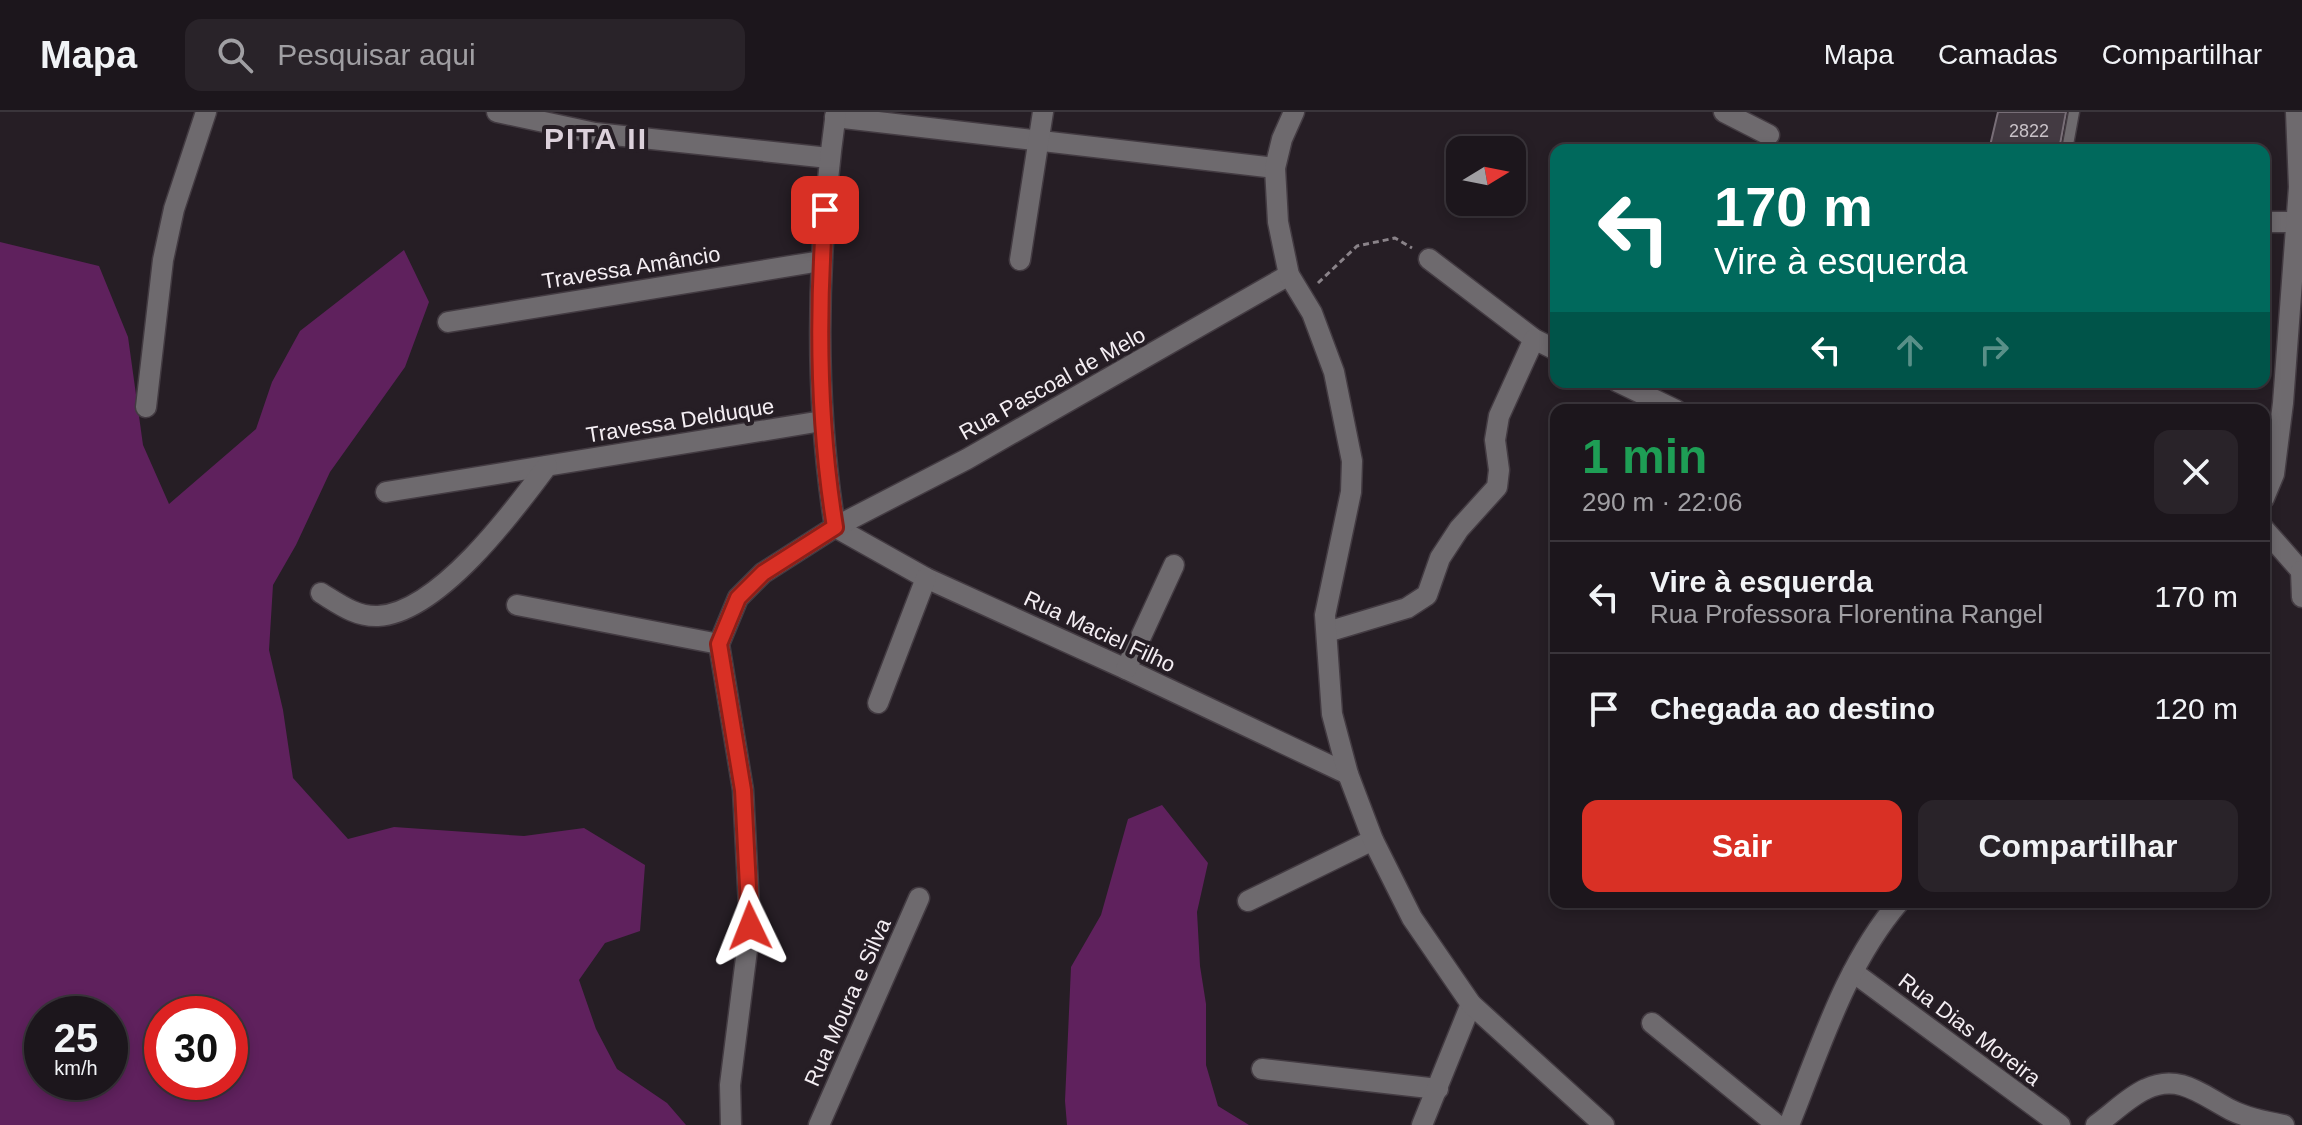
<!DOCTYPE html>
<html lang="pt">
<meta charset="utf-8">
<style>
body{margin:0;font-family:Arial,sans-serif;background:#292329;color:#f1f3f6;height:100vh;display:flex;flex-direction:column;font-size:30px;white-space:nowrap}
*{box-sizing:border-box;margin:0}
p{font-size:26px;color:#a09fa3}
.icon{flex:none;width:44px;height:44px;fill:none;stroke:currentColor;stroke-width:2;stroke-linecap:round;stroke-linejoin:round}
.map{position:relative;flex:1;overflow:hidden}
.sheet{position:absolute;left:1550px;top:292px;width:720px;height:504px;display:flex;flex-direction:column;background:#1c161c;border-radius:16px;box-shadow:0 4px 12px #0003,0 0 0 2px #3a353b}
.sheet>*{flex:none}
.hud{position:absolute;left:1550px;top:32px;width:720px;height:244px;border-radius:16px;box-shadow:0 4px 12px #0003,0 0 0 2px #3a353b;background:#00695c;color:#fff;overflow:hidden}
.needle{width:52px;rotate:80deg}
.tools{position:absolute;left:1446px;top:24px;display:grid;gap:16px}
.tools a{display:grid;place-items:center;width:80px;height:80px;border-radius:16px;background:#1c161c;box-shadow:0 4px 12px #0003,0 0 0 2px #3a353b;font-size:40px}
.speed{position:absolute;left:24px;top:884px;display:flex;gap:16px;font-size:40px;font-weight:700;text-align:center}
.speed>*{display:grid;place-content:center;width:104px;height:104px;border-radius:50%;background:#1c161c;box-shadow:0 4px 12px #0003,0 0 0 2px #3a353b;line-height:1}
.speed small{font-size:20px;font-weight:400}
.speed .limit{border:12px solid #d22;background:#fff;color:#111}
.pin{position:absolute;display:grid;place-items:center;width:68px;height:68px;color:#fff;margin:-34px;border-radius:16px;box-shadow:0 4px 12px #0006}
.me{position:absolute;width:88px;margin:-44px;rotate:358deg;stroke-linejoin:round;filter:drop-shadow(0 0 6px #0008)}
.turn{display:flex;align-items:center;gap:28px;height:168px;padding:0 32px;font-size:36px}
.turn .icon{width:104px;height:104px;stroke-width:2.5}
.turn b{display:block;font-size:56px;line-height:68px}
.lanes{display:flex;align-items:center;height:76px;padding:0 32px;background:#0003;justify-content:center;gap:40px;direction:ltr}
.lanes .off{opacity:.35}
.round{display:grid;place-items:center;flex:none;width:84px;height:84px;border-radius:16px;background:#292329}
.overview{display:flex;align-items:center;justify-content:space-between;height:136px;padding:0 32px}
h1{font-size:48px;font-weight:600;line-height:60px;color:#1e9e55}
.primary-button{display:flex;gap:16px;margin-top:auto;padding:16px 32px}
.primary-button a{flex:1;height:92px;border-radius:16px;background:#d93025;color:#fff;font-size:32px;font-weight:600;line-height:92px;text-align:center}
.primary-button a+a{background:#292329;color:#f1f3f6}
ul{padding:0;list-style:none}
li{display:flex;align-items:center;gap:24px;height:112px;padding:0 32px;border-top:2px solid #3a353b}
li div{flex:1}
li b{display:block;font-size:30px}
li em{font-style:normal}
header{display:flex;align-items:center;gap:48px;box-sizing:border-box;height:112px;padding:0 40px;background:#1c161c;border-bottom:2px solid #3a353b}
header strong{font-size:38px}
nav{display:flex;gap:44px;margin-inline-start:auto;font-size:28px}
.search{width:560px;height:72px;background:#292329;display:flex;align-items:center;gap:20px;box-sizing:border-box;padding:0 28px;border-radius:16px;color:#a09fa3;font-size:30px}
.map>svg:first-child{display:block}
.green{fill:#5f215d;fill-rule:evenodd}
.building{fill:#433a42;stroke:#786e77;stroke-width:2}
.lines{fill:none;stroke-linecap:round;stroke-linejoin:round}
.service-casing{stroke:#433b42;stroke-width:13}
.minor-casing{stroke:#433b42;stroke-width:23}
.tertiary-casing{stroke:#433b42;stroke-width:23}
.path{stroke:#8a8389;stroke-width:3;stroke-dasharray:6 4;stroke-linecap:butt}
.service{stroke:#6e6a6e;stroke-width:10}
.minor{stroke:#6e6a6e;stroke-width:20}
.tertiary{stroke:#6e6a6e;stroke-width:20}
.route-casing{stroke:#8d1f18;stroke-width:20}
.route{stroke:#d93025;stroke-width:14}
.labels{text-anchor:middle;stroke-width:8;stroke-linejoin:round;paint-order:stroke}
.number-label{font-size:18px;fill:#c8c1c7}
.street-label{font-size:22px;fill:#f4eef3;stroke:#261e25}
.district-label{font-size:30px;font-weight:bold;letter-spacing:2px;fill:#dcd1db;stroke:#261e25}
</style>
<header>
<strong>Mapa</strong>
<div class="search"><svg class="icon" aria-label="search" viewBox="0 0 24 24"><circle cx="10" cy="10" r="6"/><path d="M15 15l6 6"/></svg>Pesquisar aqui</div>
<nav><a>Mapa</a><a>Camadas</a><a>Compartilhar</a></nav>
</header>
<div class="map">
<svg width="2302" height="1013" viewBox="0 0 2302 1013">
<rect width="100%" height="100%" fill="#261e25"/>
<g class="green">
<path d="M0,130L99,154L128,225L143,333L169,392L256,317L272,270L300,219L404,138L429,190L405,255L330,360L296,433L273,473L269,538L283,598L293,666L348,727L394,715L524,724L584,716L645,753L640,819L605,831L579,868L596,917L617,957L667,991L686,1013H0ZM42,902H110V970H42ZM162,902H230V970H162Z"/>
<path d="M1162,693L1208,751L1197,800L1200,854L1206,892V953L1218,994L1249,1013H1067L1065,989L1071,855L1101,803L1128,707Z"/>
</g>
<path class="building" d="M1998,0H2066L2059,38H1989Z"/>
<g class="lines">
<g class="service-casing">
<path id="service" d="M2067,38L2074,0"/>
</g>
<g class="minor-casing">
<g id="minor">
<path d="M497,0L595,21L829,46"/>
<path d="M1724,0L1769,23"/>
<path d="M835,5L1275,56"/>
<path d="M2264,110H2295"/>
<path d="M1429,147L1534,227L1556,238"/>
<path d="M1020,148L1043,0"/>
<path d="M448,210L821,149"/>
<path d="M1618,270L1676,298"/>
<path d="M146,295L163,148L174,97L206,0"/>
<path d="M386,380L822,309"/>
<path d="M2264,386L2274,362L2283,291L2299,75L2296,0"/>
<path d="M835,415L926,466L1126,557L1348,662"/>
<path d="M835,415L967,347L1289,163"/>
<path d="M2264,417L2302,460"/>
<path d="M2301,459L2302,485"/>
<path d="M321,481C339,492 356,505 378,504C438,501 513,400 547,354"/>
<path d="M517,493L719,532"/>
<path d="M1327,520L1407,496L1427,483L1440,446L1459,417L1497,375L1499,358L1495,328L1499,304L1534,227"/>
<path d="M1126,557L1174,453"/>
<path d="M878,591L926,466"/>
<path d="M1248,789L1373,728"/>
<path d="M1853,860L2060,1013"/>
<path d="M1652,911L1777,1013"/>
<path d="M1262,957L1438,977"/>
<path d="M731,1013L730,973L750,814L743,678L719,532L738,486L763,461L835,415C813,277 817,138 836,0"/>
<path d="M819,1013L919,786"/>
<path d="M1422,1013L1471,892"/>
<path d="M1789,1013C1820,937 1845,853 1899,790"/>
<path d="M2096,1013C2112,1002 2128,985 2146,977C2179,961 2202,983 2231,998C2247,1006 2266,1010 2284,1013"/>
</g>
</g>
<g class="tertiary-casing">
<path id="tertiary" d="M1294,0L1282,27L1275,56L1278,110L1289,163L1312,201L1334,260L1352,349L1351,380L1325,503L1332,602L1348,662L1373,728L1412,806L1471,892L1604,1013"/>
</g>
<path class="path" d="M1318,171L1357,134L1395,126L1412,136"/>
<use href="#service" class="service"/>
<use href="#minor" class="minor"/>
<use href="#tertiary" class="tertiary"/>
</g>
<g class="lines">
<g class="route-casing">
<path id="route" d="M750,814L743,678L719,532L738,486L763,461L835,415C818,310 817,204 825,98"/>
</g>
<use href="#route" class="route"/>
</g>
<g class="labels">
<g class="number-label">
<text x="2029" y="25">2822</text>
</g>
<g class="street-label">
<text transform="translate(631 155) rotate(-9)" y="8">Travessa Amâncio</text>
<text transform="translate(1052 271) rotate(-29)" y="8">Rua Pascoal de Melo</text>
<text transform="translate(680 308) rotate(-9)" y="8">Travessa Delduque</text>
<text transform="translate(1100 519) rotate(25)" y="8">Rua Maciel Filho</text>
<text transform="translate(847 890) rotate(-66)" y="8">Rua Moura e Silva</text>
<text transform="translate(1970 917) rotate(37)" y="8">Rua Dias Moreira</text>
</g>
<g class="district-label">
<text x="596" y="37">PITA II</text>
</g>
</g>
</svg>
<div class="tools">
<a><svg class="needle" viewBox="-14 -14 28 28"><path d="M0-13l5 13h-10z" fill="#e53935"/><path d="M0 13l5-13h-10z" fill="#a09fa3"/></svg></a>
</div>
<div class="speed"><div>25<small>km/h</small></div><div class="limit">30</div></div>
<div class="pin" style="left:825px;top:98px;background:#d93025"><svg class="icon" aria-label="arrive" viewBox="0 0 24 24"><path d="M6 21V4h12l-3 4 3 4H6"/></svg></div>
<svg class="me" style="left:750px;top:814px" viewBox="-20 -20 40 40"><path d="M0-17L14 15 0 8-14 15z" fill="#d93025" stroke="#fff" stroke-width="4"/></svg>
<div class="hud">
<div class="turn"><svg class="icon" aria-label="left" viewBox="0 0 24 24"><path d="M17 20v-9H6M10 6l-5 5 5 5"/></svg><div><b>170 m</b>Vire à esquerda</div></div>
<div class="lanes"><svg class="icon" aria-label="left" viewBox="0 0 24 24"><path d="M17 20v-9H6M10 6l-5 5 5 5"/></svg><svg class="icon off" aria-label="ahead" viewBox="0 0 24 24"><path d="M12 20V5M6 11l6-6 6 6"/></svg><svg class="icon off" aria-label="right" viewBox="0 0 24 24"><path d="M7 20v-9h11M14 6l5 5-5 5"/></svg></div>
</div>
<section class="sheet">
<div class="overview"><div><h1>1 min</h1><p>290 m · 22:06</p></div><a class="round"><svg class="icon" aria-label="close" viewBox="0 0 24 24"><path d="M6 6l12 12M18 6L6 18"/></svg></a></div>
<ul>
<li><svg class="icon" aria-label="left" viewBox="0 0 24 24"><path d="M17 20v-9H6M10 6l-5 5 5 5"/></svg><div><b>Vire à esquerda</b><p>Rua Professora Florentina Rangel</p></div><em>170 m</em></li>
<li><svg class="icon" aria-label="arrive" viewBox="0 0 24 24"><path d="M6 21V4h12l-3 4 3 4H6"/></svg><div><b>Chegada ao destino</b></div><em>120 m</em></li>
</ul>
<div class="primary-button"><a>Sair</a><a>Compartilhar</a></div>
</section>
</div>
